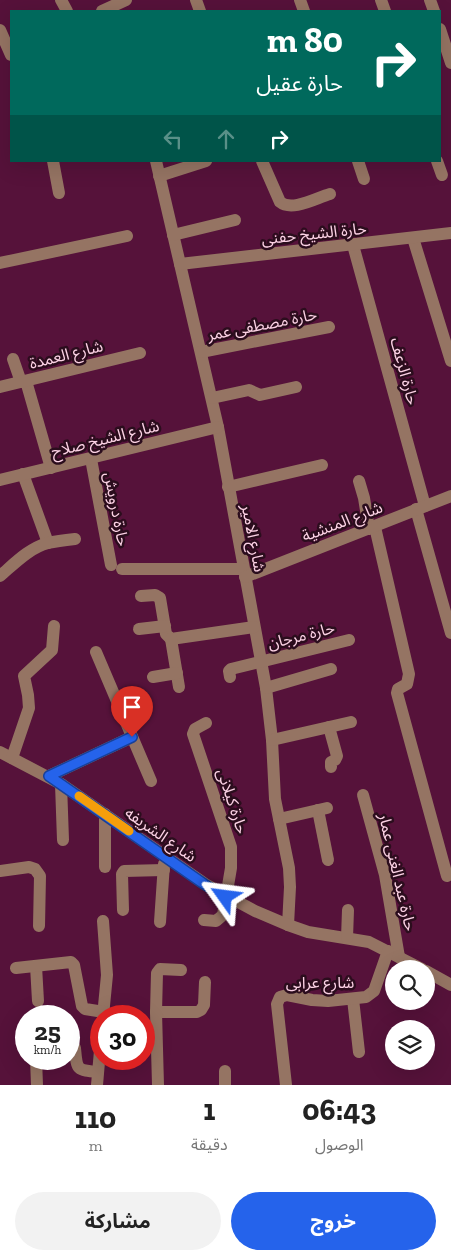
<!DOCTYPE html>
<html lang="ar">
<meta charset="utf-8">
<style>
body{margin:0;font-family:"Zilla Slab","Noto Sans Arabic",serif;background:#f2f2f2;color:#222;direction:rtl;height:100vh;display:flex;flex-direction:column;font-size:19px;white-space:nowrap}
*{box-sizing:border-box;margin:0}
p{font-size:16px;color:#767676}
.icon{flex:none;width:28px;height:28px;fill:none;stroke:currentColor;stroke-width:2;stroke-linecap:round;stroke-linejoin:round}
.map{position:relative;height:1085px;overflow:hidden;direction:ltr}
.sheet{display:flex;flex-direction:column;background:#fff;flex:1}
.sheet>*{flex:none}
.guide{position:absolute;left:10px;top:10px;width:431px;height:152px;border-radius:0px;box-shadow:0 5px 20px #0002;direction:rtl;background:#00695c;color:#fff;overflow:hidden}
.fabs{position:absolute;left:385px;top:960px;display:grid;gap:10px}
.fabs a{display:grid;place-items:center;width:50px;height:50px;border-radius:50%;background:#fff;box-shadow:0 5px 20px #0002;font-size:25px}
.speed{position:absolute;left:15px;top:1005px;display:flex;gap:10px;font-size:25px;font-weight:700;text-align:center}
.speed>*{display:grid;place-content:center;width:65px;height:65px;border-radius:50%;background:#fff;box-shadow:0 5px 20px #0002;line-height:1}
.speed small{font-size:12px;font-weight:400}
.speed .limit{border:8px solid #d22;background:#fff;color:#111}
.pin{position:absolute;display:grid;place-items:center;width:42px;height:42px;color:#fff;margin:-51px -21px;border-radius:50% 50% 50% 0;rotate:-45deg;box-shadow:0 0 5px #0007}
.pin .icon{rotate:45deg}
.me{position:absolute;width:55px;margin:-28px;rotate:301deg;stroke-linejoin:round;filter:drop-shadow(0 0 4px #0008)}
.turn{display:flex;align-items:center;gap:18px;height:105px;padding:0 15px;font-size:22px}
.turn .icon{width:65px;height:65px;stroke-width:2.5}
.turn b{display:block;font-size:35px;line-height:42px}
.lanes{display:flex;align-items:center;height:48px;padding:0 15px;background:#0003;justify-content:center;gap:25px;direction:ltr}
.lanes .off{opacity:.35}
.eta{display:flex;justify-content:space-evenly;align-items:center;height:85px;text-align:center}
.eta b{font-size:30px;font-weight:700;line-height:35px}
.primary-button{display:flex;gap:10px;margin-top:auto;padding:10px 15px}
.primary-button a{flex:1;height:58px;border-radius:30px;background:#2563eb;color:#fff;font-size:20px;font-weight:700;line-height:58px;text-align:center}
.primary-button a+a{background:#f2f2f2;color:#222}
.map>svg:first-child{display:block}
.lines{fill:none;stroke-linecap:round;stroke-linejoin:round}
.minor{stroke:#957463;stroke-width:12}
.route-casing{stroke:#184099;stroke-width:12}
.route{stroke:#2563eb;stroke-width:9}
.slow{stroke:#f59e0b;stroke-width:9}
.labels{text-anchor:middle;stroke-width:5;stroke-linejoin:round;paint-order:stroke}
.street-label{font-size:16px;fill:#fcd2e5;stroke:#2b0d1d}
</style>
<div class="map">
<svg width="451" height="1085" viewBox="0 0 451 1085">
<rect width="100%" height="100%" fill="#56123a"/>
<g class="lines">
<g class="minor">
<path d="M61,0L67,11"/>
<path d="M196,0L200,11"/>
<path d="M300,0L304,11"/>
<path d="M381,0L385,11"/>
<path d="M430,0L434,11"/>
<path d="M102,11L126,0"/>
<path d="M440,29L451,63"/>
<path d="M0,30L11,55"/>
<path d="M53,161L59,193"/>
<path d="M156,161L218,427L266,688L272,740L275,799L289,868L290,887L288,925"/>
<path d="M262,161L280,202C292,212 316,198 330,194"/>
<path d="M358,161L364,179"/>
<path d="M437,161L442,175"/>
<path d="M159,176L206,161"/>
<path d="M173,235L235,220"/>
<path d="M413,238L451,361"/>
<path d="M353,245L425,506"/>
<path d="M0,263L127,236"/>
<path d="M180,264L451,233"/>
<path d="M201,352L329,327"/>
<path d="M13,359L21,382"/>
<path d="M26,381L51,468"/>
<path d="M0,387L140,353"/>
<path d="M212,398L249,390L260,395L296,387"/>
<path d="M91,459L111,565"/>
<path d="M23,474L48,543"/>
<path d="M0,480L218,427"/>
<path d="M359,481L364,498L369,529"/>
<path d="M228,487L322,465"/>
<path d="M416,509L451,633"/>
<path d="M375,527L409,674L407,684L398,689L397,693L447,876"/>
<path d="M122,569H243"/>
<path d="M0,576C14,564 29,548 48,543C57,541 66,540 75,539"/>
<path d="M245,577L451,496"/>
<path d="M141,596L155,595L160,598L166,634L171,639L254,627"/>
<path d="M139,629L165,626"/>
<path d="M171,639L179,687"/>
<path d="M96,652L151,781"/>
<path d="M153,677L177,673"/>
<path d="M230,677L229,671L231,669L349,640"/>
<path d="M266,688L331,669"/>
<path d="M329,727L337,756L335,760L331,762V767"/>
<path d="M272,740L351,722"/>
<path d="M0,752L61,784L205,884L255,911L288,925L308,932L369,942L422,969"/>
<path d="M12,758L29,708L28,695L24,676L52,650L54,626"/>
<path d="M49,776L132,737"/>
<path d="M61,784L63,840"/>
<path d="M363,795L385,875L399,957"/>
<path d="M318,810L328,860"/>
<path d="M105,814V867"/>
<path d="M279,819L327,808"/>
<path d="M0,871L29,867L35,869L40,876L39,926"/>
<path d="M123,910L122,874L124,871L164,870"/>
<path d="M204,920L216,921L223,915L231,868V847L193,734L195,729L206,723"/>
<path d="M103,921L107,975L103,1016"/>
<path d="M160,922L164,864"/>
<path d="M347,938L348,910"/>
<path d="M36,966L38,1001"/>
<path d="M16,968L71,962L74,965L82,1006L85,1009L104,1012"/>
<path d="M426,971L451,985"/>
<path d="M353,999L359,1052"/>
<path d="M156,1012H197L201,1010L204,1005L205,982"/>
<path d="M25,1027L26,1031"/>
<path d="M75,1048C77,1070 76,1070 98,1072"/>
<path d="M36,1059L37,1085"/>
<path d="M97,1085L101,1039"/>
<path d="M158,1085L156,1012L157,973L160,969L181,970"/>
<path d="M225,1085V1071"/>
<path d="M286,1085L277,1004L280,997L287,995L312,1000L328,1001L366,997L374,991L388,951"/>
</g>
</g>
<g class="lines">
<g class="route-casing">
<path id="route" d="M132,737L49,776L204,884L225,897"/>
</g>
<use href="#route" class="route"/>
<path class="slow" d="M79,796L129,831"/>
</g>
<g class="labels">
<g class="street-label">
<text transform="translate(314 233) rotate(-6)" y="6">حارة الشيخ حفنى</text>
<text transform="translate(262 324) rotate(-11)" y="6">حارة مصطفى عمر</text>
<text transform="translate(66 354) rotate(-14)" y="6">شارع العمدة</text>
<text transform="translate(405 371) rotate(75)" y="6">حارة الزعف</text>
<text transform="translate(105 438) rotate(-14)" y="6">شارع الشيخ صلاح</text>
<text transform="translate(117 509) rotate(79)" y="6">حارة درويش</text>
<text transform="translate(342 521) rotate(-21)" y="6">شارع المنشية</text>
<text transform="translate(254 538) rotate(79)" y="6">شارع الامير</text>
<text transform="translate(301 635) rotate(-14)" y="6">حارة مرجان</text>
<text transform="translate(233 801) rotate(72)" y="6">حارة كيلانى</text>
<text transform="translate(161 834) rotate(35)" y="6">شارع الشريفه</text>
<text transform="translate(398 872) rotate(77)" y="6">حارة عبد الغنى عمار</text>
<text x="320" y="988">شارع عرابى</text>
</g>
</g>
</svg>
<div class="fabs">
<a><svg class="icon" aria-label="search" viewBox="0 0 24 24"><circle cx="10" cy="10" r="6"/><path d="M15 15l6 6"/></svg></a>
<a><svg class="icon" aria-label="layers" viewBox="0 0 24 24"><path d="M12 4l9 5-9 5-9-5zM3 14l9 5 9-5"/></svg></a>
</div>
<div class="speed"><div>25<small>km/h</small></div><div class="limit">30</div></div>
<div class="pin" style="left:132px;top:737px;background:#d93025"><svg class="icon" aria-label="arrive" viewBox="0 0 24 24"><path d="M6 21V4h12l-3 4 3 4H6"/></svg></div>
<svg class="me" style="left:225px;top:897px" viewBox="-20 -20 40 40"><path d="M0-17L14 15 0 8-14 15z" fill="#2563eb" stroke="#fff" stroke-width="4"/></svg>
<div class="guide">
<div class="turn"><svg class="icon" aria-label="right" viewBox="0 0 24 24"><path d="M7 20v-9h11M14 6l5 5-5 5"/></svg><div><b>80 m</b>حارة عقيل</div></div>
<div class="lanes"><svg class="icon off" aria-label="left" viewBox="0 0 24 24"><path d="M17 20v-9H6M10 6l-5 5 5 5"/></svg><svg class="icon off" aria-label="ahead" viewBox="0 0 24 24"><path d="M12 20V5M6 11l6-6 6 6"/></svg><svg class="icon" aria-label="right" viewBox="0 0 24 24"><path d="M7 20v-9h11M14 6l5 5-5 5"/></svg></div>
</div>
</div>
<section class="sheet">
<div class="eta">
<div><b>06:43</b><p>الوصول</p></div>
<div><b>1</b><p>دقيقة</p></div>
<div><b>110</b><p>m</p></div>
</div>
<div class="primary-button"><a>خروج</a><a>مشاركة</a></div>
</section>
